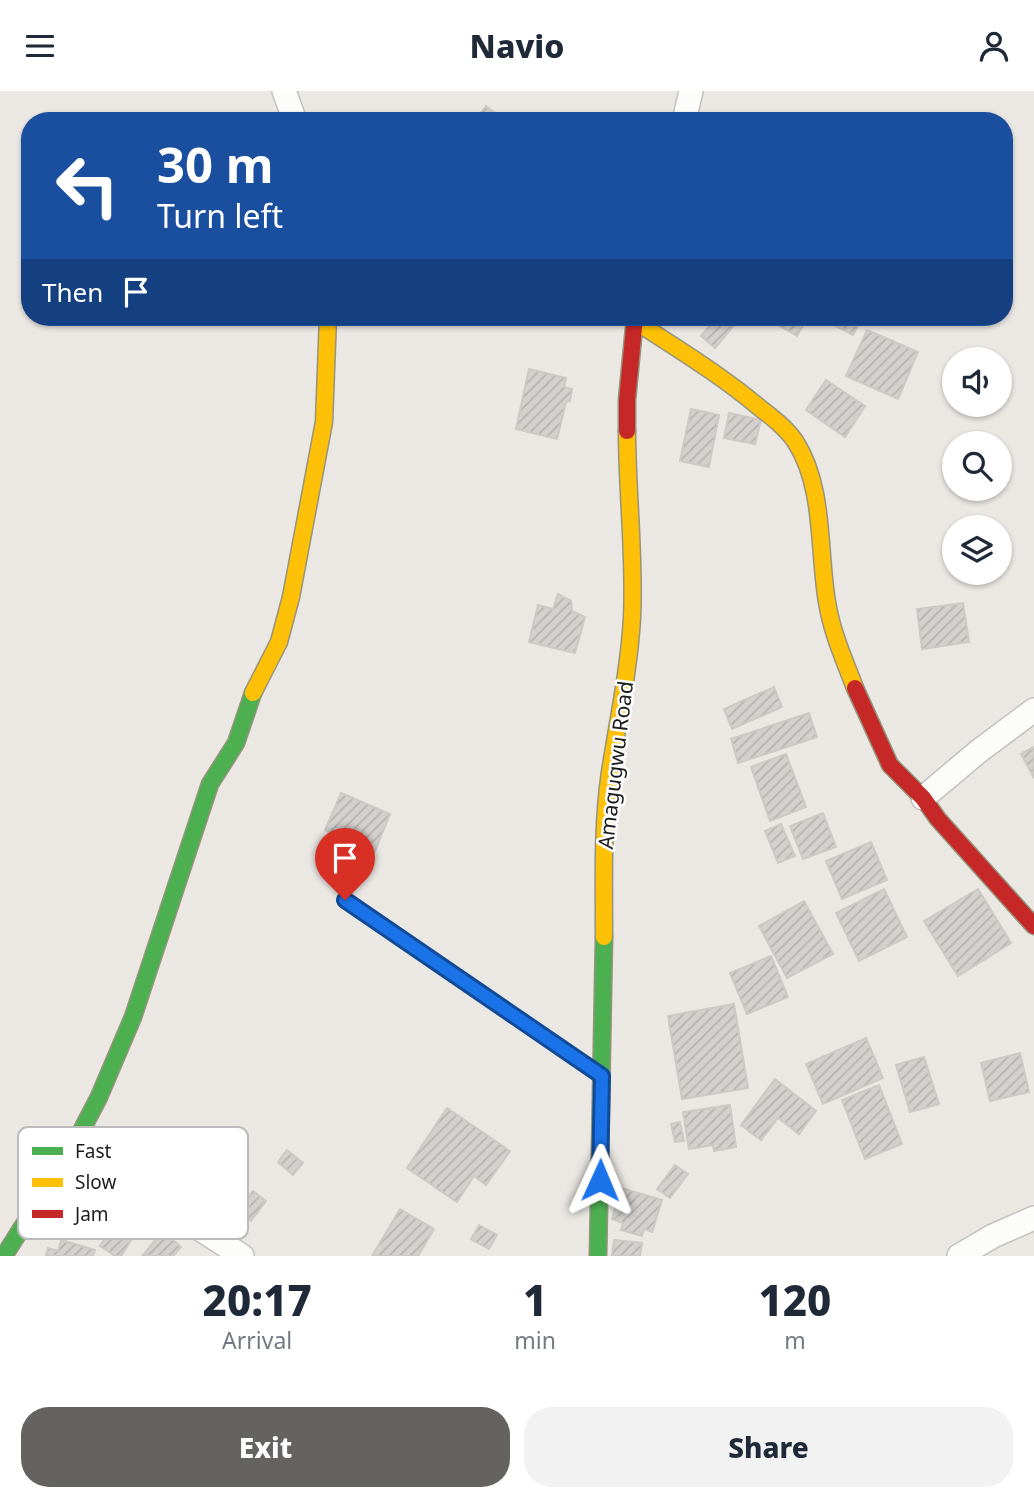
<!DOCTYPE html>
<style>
body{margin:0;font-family:"Noto Sans",sans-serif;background:#f2f2f3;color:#1f2937;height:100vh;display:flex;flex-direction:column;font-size:26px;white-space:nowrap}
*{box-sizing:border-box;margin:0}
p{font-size:23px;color:#747a83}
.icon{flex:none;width:38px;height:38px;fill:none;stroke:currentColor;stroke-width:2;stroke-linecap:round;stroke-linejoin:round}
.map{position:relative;height:1165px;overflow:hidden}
.sheet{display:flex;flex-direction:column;background:#fff;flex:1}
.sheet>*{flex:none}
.guide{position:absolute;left:21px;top:21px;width:992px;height:214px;border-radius:28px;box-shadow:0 2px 5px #0004;background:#1a4fa0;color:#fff;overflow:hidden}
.buttons{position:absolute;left:942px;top:256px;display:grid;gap:14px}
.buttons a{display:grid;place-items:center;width:70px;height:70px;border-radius:50%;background:#fff;box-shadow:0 2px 5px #0004;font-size:35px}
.pin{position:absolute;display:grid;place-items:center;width:60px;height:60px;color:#fff;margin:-72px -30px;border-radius:50% 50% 50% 0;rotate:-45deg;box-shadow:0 0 7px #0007}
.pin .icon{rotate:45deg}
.me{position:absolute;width:77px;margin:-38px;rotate:1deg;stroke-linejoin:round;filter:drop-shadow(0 0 5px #0008)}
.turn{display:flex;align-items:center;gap:24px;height:147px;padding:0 21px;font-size:32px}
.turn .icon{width:91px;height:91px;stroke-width:2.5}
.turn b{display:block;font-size:49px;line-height:60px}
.then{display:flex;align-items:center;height:66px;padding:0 21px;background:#0003;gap:14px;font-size:26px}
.eta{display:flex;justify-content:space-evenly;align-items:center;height:119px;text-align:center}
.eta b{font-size:42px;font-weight:800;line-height:49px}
.button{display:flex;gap:14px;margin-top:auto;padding:14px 21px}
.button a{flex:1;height:80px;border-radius:28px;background:#646362;color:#fff;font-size:28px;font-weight:800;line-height:80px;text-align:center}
.button a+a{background:#f2f2f3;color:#1f2937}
header{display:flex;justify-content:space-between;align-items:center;height:91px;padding:0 21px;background:#fff;font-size:32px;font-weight:800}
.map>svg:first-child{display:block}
.building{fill:url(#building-hatch);stroke:#cec9c5;stroke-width:2}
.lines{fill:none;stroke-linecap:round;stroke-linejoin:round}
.lane-casing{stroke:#c3c2c0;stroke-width:16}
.street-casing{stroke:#c3c2c0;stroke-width:26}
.fast-casing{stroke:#95947c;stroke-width:19}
.slow-casing{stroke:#95947c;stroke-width:19}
.jam-casing{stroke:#95947c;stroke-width:19}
.lane{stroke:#fcfcfb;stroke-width:12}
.street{stroke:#fcfcfb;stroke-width:23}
.fast{stroke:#4caf50;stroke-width:16}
.slow{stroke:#ffc107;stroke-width:16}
.jam{stroke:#c62828;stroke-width:16}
.route-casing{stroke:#114b97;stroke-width:18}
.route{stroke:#1a73e8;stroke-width:12}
.labels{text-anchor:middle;stroke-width:5;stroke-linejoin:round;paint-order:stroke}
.street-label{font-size:21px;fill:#1c1c1c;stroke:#fff}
.key{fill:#fff;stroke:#bbb;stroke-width:2}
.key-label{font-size:19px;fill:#1c1c1c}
</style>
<header><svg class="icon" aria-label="menu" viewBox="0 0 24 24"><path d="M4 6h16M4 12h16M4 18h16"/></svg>Navio<svg class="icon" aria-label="person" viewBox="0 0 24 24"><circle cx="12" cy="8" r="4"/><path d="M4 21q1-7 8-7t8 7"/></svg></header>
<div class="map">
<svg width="1034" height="1165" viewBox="0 0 1034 1165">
<defs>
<pattern id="building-hatch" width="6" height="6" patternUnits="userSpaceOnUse" patternTransform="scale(1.75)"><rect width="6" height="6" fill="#d3d0cd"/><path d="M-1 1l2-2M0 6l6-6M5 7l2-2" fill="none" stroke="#b5b2af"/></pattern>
</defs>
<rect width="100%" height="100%" fill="#ebe8e4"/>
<g class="building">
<path d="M486,15L505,30H474Z"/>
<path d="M520,226H545L546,228L521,233Z"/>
<path d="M717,226H741L715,257L701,245Z"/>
<path d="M764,226H808L797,245Z"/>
<path d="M821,226H862L853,244L820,227Z"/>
<path d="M867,239L918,261L898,308L846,285Z"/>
<path d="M529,278L566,287L564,296L572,298L570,310L566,311L557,348L516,338Z"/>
<path d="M826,289L865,315L845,346L806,319Z"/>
<path d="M691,318L719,324L709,376L680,370Z"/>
<path d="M729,322L761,329L755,353L724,347Z"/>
<path d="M558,503L571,510L572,520L585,526L575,562L529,551L538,514L553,518Z"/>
<path d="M963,512L969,551L922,558L917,518Z"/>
<path d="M774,596L782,616L732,638L724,618Z"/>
<path d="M809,622L817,646L738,672L731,648Z"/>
<path d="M1034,656V687L1021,663Z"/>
<path d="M786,663L806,716L770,730L751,676Z"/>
<path d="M341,702L390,723L371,770L353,762L348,772L335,767L338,759L327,754L332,742L325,739Z"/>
<path d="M823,722L836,756L803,768L790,735Z"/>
<path d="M781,733L795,765L778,772L765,740Z"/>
<path d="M871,751L887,789L842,808L826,770Z"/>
<path d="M884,798L907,846L859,870L836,822Z"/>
<path d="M978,798L1011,852L958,885L924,830Z"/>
<path d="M804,810L833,863L787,887L759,835Z"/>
<path d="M771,865L788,906L747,923L730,882Z"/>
<path d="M734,913L748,997L682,1008L668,925Z"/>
<path d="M866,947L883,987L823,1013L806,973Z"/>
<path d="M1020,962L1029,1001L990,1010L981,972Z"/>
<path d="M924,966L939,1013L910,1021L896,974Z"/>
<path d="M775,988L816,1020L799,1043L778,1027L761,1049L741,1034Z"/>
<path d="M879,994L902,1053L865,1068L842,1009Z"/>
<path d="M730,1014L736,1056L714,1060L713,1054L689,1058L683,1021Z"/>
<path d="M447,1017L510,1060L486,1094L474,1085L457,1111L407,1077Z"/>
<path d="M680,1031L684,1050L675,1051L671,1033Z"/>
<path d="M287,1059L303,1072L293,1084L278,1071Z"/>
<path d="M675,1074L688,1083L670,1107L657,1098Z"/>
<path d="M621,1097L662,1109L652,1141L644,1138L642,1145L621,1139L623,1132L612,1128Z"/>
<path d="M253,1100L266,1110L251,1130L237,1119Z"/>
<path d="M129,1110L148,1123L121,1165H115L100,1155Z"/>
<path d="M400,1118L434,1138L418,1165H372Z"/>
<path d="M479,1134L497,1144L489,1158L471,1148Z"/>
<path d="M163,1140L181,1156L173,1165H142Z"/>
<path d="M61,1149L95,1159L93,1165H46L48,1157L58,1160Z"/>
<path d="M614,1149L642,1152L640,1165H612Z"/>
</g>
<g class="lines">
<g class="lane-casing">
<path id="lane" d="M345,809L598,983"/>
</g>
<g class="street-casing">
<g id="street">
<path d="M284,0L295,30"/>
<path d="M684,30L691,0"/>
<path d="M923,707L979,660L1034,619"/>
<path d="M73,1056L242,1165"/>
<path d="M959,1165L993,1145L1034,1127"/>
</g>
</g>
<g class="fast-casing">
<g id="fast">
<path d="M4,1165L73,1056L99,1006L133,926L210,693L236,652L253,602"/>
<path d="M598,1165L604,846"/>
</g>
</g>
<g class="slow-casing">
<g id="slow">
<path d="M629,226C673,255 720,283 760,317C773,327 786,337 795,350C825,396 818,459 827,511C832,542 844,568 855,597"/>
<path d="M253,602L279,551L291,506L324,331L328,226"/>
<path d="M604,846C604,791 602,735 610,681C618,629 629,579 632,527C635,464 627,402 627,340"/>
</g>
</g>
<g class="jam-casing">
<g id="jam">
<path d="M627,340V309L635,226"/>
<path d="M855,597L890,674L923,707L938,728L1034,835"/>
</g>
</g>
<use href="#lane" class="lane"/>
<use href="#street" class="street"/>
<use href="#fast" class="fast"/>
<use href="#slow" class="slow"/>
<use href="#jam" class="jam"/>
</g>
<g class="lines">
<g class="route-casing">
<path id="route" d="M345,809L602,985L600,1089"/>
</g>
<use href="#route" class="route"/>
</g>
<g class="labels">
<g class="street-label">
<text transform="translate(616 674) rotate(-83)" y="7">Amagugwu Road</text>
</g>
</g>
<rect x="18" y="1036" width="230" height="112" rx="10" class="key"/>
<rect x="32" y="1056" width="31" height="8" fill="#4caf50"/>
<rect x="32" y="1087" width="31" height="9" fill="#ffc107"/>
<rect x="32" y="1119" width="31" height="8" fill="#c62828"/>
<g class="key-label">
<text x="75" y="1067">Fast</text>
<text x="75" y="1098">Slow</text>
<text x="75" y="1130">Jam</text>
</g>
</svg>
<div class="buttons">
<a><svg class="icon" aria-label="sound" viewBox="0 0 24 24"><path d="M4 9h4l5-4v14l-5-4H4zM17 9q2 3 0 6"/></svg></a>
<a><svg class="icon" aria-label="search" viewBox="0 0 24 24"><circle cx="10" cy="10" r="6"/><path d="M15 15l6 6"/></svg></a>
<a><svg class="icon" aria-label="layers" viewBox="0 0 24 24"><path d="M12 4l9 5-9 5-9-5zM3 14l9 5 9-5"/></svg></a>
</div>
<div class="pin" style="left:345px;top:809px;background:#d93025"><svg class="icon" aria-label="arrive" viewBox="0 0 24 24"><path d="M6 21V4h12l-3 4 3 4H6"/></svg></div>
<svg class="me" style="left:600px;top:1089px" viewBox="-20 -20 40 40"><path d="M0-17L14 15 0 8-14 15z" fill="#1a73e8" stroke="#fff" stroke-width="4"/></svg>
<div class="guide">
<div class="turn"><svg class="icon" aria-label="left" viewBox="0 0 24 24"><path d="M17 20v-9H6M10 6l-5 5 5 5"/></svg><div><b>30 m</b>Turn left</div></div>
<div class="then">Then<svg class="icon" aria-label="arrive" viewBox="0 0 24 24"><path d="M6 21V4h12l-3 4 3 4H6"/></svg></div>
</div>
</div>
<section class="sheet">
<div class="eta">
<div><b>20:17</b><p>Arrival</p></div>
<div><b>1</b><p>min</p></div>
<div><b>120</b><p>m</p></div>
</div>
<div class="button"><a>Exit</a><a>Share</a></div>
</section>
